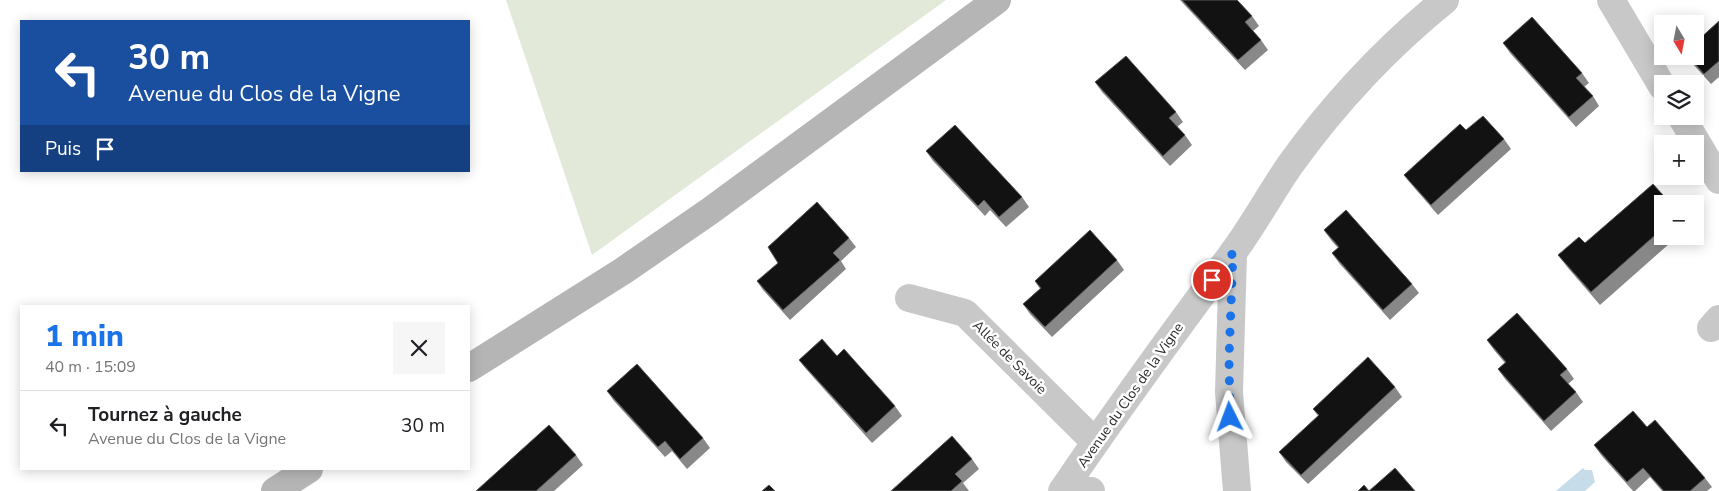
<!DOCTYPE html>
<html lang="fr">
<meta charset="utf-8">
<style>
body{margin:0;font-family:"Nunito Sans",sans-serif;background:#f6f6f6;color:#202124;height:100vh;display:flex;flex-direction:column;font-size:19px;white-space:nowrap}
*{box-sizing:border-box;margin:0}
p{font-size:16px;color:#757577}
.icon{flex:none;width:28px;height:28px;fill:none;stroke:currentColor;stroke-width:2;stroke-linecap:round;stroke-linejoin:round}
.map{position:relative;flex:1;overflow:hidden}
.sheet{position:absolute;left:20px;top:305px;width:450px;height:165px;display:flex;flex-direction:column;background:#fff;border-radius:0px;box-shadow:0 2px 12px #0003}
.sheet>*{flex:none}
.banner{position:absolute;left:20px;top:20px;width:450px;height:152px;border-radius:0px;box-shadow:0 2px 12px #0003;background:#1a4fa0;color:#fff;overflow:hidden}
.needle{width:32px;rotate:170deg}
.controls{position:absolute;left:1654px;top:15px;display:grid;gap:10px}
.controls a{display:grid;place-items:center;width:50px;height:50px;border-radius:0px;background:#fff;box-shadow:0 2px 12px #0003;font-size:25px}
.pin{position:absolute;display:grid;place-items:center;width:42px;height:42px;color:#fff;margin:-21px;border:2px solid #fff;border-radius:50%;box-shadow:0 1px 5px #0007}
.me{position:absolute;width:55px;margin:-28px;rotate:357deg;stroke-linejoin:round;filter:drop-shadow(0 0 4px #0008)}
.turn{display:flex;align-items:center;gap:18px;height:105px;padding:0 25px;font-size:22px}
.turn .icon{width:65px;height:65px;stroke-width:2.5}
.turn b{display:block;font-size:35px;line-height:42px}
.then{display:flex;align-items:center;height:48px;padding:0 25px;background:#0003;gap:10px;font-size:19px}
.round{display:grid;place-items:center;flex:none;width:52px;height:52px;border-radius:0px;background:#f6f6f6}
.overview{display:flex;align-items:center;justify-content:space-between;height:85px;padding:0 25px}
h1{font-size:30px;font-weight:800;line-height:38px;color:#1a73e8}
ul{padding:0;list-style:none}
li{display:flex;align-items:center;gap:15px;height:70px;padding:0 25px;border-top:1px solid #e0e0e0}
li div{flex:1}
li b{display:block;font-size:19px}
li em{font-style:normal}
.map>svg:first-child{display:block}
.green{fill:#e2e9d9}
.water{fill:#c6dce8}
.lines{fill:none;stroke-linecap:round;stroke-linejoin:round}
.street{stroke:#c8c8c8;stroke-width:28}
.secondary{stroke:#b5b5b5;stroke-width:28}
.wall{fill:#888}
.building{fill:#121212;stroke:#595959}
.route{stroke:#1a73e8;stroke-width:9;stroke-dasharray:0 16.2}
.labels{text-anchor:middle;stroke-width:5;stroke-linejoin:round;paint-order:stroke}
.street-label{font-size:14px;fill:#2b2b2b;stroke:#fff}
</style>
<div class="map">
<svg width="1719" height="491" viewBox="0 0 1719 491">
<rect width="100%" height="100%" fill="#fff"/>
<path class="green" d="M506,0H946L592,255Z"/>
<path class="water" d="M1583,468L1585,470H1592L1595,482L1585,491H1556Z"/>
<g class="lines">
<g class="street">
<path d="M1611,0L1662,86"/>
<path d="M1681,116L1719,180"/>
<path d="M1233,253L1229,392L1237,491"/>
<path d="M909,298L965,313L1095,442"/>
<path d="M1711,328L1719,319"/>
<path d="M1063,490L1091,491"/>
<path d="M1062,491C1117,410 1174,332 1232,254C1253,226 1270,194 1290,165C1333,105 1387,47 1445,0"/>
</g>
<g class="secondary">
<path d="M469,368L623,271L710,211L997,0"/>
<path d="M275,491L309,469"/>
</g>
</g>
<g class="wall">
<path d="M1180,0H1237L1252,16L1259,26L1253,31L1261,40L1268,50L1245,70Z"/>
<path d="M1719,21V77L1711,84L1691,62L1687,56H1695Z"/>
<path d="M1503,43L1582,73L1589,83L1584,87L1593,96L1599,106L1576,127L1510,53Z"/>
<path d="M1095,82L1176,112L1183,122L1177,127L1185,135L1192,145L1170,166L1102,92Z"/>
<path d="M1466,130L1504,139L1511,149L1438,215L1411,184L1404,175Z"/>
<path d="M926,151L1022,197L1029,207L1006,227L990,210L985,216L933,161Z"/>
<path d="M1662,204V236H1678L1600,305L1568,268L1558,255L1585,243Z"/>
<path d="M1324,230L1412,284L1419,293L1390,320L1339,263L1332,253L1338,248L1331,240Z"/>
<path d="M849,238L856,247L841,261L846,269L790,320L763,290L757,281Z"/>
<path d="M1117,260L1124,270L1052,337L1030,314L1023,304L1040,289L1035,281Z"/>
<path d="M1487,340L1567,369L1574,379L1568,384L1576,392L1583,402L1551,431L1505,379L1498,369L1505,363L1494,350Z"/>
<path d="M799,360L895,406L902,416L872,443L806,369Z"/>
<path d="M1395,387L1402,397L1308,484L1286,462L1279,452L1318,416L1313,409Z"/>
<path d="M607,391L703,438L710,448L687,469L672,451L665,457L614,401Z"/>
<path d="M1647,427L1705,478L1712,487L1707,491H1662L1650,477L1635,491H1633L1601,455L1594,445Z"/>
<path d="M576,455L583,465L554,491H476Z"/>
<path d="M972,459L979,469L963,483L969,491H891Z"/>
</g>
<g class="building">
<path d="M1182,0H1237L1252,16L1245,22L1261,40L1238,60Z"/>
<path d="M1532,17L1582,73L1576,78L1593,96L1569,117L1503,43Z"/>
<path d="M1719,21V61L1704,74L1688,56H1695V43Z"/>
<path d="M1126,56L1176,112L1169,118L1185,135L1163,156L1095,82Z"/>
<path d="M1483,116L1504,139L1431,205L1404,175L1460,124L1466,130Z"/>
<path d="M955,125L1022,197L999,217L984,200L978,206L926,151Z"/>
<path d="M1653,184L1671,204H1662V229L1591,292L1558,255L1579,237L1585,243Z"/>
<path d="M817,202L849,238L833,253L840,260L783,310L757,281L778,263L768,247Z"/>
<path d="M1346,210L1412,284L1383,310L1332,253L1339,247L1324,230Z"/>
<path d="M1090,230L1117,260L1045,327L1023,304L1041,288L1035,281Z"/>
<path d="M1517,313L1567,369L1560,375L1576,392L1544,421L1498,369L1506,362L1487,340Z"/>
<path d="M822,339L837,356L844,349L895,406L866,433L799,360Z"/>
<path d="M1368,357L1395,387L1301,475L1279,452L1319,415L1313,409Z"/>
<path d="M637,364L703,438L680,459L665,441L658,447L607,391Z"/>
<path d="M1633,411L1647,427L1655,420L1705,478L1690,491H1664L1643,468L1627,482L1594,445Z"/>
<path d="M549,425L576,455L536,491H476Z"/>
<path d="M952,436L972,459L955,474L962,481L951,491H891Z"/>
<path d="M1395,468L1415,491H1358L1364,485L1369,491Z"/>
<path d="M769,485L775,491H762Z"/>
</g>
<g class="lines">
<path class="route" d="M1212,280L1233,253L1229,358L1230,417"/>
</g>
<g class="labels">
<g class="street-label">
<text transform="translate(1010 357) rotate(45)" y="5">Allée de Savoie</text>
<text transform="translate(1130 395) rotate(-55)" y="5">Avenue du Clos de la Vigne</text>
</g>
</g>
</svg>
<div class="controls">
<a><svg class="needle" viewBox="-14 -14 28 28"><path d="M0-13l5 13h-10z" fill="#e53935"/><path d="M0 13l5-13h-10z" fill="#757577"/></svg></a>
<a><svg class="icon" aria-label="layers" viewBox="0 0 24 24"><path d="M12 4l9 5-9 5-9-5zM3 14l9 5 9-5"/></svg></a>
<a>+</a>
<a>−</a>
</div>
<div class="pin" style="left:1212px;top:280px;background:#d93025"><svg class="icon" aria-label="arrive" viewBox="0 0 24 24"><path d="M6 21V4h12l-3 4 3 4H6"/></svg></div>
<svg class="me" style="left:1230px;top:417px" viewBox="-20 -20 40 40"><path d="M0-17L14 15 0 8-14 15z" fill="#1a73e8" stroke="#fff" stroke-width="4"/></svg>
<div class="banner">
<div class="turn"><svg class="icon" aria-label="left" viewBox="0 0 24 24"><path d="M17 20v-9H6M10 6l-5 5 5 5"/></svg><div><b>30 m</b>Avenue du Clos de la Vigne</div></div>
<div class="then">Puis<svg class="icon" aria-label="arrive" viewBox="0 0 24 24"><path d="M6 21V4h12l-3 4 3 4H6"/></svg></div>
</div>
<section class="sheet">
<div class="overview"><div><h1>1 min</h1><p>40 m · 15:09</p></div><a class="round"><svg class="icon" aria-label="close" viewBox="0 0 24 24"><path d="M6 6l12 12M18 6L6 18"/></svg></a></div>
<ul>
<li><svg class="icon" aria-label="left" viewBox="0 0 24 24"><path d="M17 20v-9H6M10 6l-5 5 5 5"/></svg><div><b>Tournez à gauche</b><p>Avenue du Clos de la Vigne</p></div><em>30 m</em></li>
</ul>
</section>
</div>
